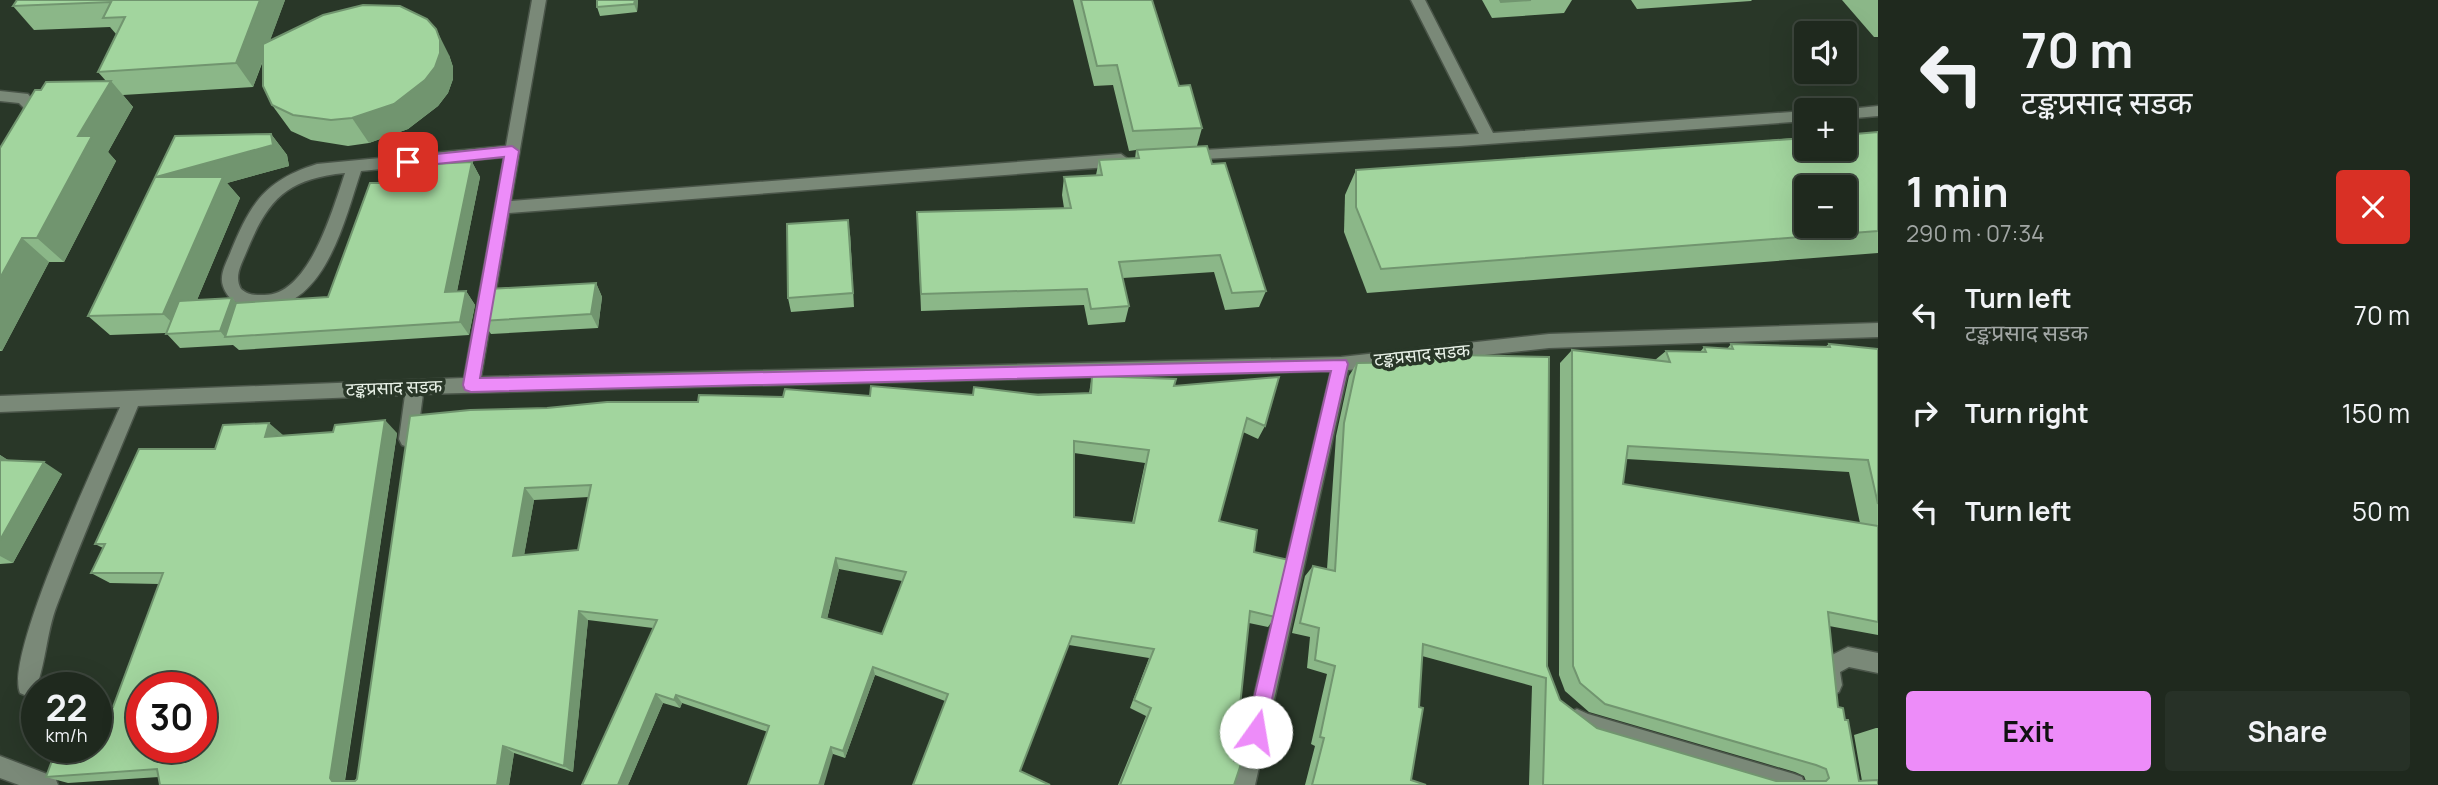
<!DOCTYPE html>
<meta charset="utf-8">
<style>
body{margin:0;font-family:Manrope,"Noto Sans Devanagari",sans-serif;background:#273127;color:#f1f3f6;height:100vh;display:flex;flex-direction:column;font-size:26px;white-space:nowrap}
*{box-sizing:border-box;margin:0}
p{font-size:23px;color:#a1a6a4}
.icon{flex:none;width:38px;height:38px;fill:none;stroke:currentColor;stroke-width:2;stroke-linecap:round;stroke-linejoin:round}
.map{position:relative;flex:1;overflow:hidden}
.panel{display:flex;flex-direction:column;background:#1f291e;width:560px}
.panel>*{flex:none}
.banner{background:#1f291e;color:#f1f3f6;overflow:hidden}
.controls{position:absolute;left:1794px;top:21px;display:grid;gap:14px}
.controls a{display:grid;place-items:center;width:63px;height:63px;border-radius:7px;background:#1f291e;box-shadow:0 7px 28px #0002,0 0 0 2px #3c453c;font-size:35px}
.speed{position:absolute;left:21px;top:672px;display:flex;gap:14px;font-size:35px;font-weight:700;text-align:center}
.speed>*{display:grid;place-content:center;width:91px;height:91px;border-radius:50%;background:#1f291e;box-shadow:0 7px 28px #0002,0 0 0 2px #3c453c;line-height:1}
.speed small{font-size:18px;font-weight:400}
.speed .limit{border:10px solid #d22;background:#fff;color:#111}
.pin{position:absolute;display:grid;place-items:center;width:60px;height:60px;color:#fff;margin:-30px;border-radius:14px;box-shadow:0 4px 10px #0006}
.me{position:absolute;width:77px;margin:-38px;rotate:13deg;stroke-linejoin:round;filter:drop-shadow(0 0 5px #0008)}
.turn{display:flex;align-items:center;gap:24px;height:147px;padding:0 28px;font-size:32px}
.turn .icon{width:91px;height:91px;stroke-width:2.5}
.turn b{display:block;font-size:49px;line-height:60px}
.round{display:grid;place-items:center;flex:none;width:74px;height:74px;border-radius:7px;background:#273127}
.summary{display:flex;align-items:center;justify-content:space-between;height:119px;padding:0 28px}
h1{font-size:42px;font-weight:700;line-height:52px}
.button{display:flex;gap:14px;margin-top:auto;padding:14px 28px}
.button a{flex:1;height:80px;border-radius:7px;background:#ed8cf9;color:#111;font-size:28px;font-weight:700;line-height:80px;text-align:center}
.button a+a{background:#273127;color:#f1f3f6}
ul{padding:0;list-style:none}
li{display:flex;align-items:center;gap:21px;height:98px;padding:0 28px}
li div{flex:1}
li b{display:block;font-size:26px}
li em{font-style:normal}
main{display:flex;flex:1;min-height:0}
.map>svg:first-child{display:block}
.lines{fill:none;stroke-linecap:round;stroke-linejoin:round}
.minor-casing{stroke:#4a5549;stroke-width:3}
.minor{fill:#7a8978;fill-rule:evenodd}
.wall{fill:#8bb788;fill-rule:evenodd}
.shaded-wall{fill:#71956f}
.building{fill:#a2d59e;stroke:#71956f;stroke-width:2;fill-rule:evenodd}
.route{fill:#ed8cf9;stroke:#9a5ba2;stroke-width:2}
.labels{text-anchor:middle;stroke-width:7;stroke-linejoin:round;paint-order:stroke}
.street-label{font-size:18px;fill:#e8f1e7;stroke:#293728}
</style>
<main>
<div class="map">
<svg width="1878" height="785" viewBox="0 0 1878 785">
<rect width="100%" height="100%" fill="#293728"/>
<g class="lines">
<g class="minor-casing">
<g id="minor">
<path d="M532,0H546L511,201L1121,154L1129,160L1121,166L509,213L481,377L1341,357L1549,334L1878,323V337L1549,348L1348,370L1255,785H1233L1331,371L423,394L417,439L414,445L408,447L402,445L399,439L405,395L138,406C111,472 82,538 57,605C46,633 46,666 34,693L27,696L20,693C4,655 100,453 120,407L0,412V396L464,378L504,157L361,171C344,222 324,313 256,308C241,307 228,301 223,286C219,274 227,262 231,251C251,202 266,180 317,164L506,146ZM345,173C333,208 309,298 262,295C253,295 248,295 241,289C234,277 241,265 246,253C268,199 286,179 345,173Z"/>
<path d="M1411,0H1425L1493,133L1806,111V121L1460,146L1183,160L1180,156L1188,151L1479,134Z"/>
<path d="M0,91L28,94L38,107L32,128H22L20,124L24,108L19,103L0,101Z"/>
<path d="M1878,106V116L1844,119V110H1839Z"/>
<path d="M1848,647L1878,653V673L1849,667L1840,672L1842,685L1839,692L1832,695L1825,692L1819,667L1822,660Z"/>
<path d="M1577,709L1588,714L1794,774L1802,777L1805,785H1757L1582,733L1570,726L1567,719L1570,712Z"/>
<path d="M0,756L55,777L58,785H19L0,778Z"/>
</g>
</g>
<use href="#minor" class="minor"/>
</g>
<g class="wall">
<path d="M17,0H285L270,40L449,55L453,67V79L448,93L438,106L408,129L369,143L348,146L311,140L291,131L272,105L263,61L253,87L123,95L133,107L108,152L116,161L64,262H49L2,351H0V148L106,81L98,72L116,34L110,27L34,30L13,6Z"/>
<path d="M638,0L637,12L600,16L597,7Z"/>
<path d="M1073,0H1152L1179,86L1202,128L1197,146L1212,164L1266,291L1259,307L1225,310L1214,272L1123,278L1129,306L1125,322L1088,325L1084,305L921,311L917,212L1064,208L1062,195L1064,177L1096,175L1099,160L1135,159L1136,150L1129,151L1113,85L1094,86Z"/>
<path d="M1482,0H1572L1564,13L1492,18Z"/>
<path d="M1631,0H1752L1751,1L1637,9Z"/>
<path d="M1842,0H1878V37H1874Z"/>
<path d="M1878,132V253L1367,293L1344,232L1345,195L1356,170Z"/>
<path d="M271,134L287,155L289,166L227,183L240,198L197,300L232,298L236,303L328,297L427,183L472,162L480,177L457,291H466L475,305L469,335L239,350L233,345L180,348L166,333L110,335L88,316Z"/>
<path d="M850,234L854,307L791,312L788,298Z"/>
<path d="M596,283L602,297L598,328L491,334L482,321Z"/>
<path d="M1731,344L1825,347L1829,344L1878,349V635L1829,626L1838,707L1859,781H1862L1854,735L1876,728H1878V785H1529L1532,686L1422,656L1411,780L1426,785H1305L1315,746L1311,744L1327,674L1307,668L1310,637L1292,633L1305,576L1313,566L1327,569L1336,436L1349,376L1357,363L1409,362L1414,354L1547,666L1560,700L1597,728L1776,781H1806L1804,776L1795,772L1589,712L1565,691L1559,675L1560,363L1572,350L1655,360L1666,351L1700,352L1704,347L1727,349ZM1626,459L1849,472L1860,523L1623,484Z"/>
<path d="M1092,376L1174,386L1265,426L1258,439L1243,432L1219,521L1254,552L1275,617L1268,627L1249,623L1234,761V785H1118L1146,716L1130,708L1149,658L1069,645L913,785L945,701L875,675L845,758L682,703L680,708L663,703L628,785L653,628L588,620L573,772L514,753L509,785H160L159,777L68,783L46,777L113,707L159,584L110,583L91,573L103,548L95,544L215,449L283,435L397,433L345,781H355L357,779L547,408L783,397L1089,393ZM1074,453L1145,463L1132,523L1074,517ZM589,497L578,550L524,555L534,500ZM839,569L902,581L882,634L827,619Z"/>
<path d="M0,455L9,461L62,474L13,563L0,564Z"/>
</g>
<g class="shaded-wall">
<path d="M260,0H285L253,87L236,63Z"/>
<path d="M635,0H638L637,12L634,4Z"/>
<path d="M436,29L449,55L453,67V79L448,93L438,106L408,129L369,143L352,118Z"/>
<path d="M111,81L133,107L108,152L116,161L64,262L37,238L78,136Z"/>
<path d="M271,134L287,155L289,166L227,183L240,198L183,333L163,314L156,177Z"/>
<path d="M472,162L480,177L454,306L445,292Z"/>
<path d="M848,220L850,234L854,307L853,293Z"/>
<path d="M22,238L49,262L2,351L0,349V278Z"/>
<path d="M596,283L602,297L598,328L591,314Z"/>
<path d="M466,291L475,305L469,335L460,322Z"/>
<path d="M232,298L245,312L225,337L220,331Z"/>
<path d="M385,420L397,433L344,785L332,781L330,778Z"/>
<path d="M269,423L283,435L265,437Z"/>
<path d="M0,455L13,463L0,468Z"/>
<path d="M44,462L62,474L13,563L0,556V540Z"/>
<path d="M525,488L534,500L522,567L513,556Z"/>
<path d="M836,558L839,569L825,627L822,617Z"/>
<path d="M579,611L588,620L573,772L564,766Z"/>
<path d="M873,667L875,675L845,758L843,751Z"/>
<path d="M656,694L663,703L628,785H618Z"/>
<path d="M676,695L682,703L680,708L674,700Z"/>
<path d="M503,746L514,753L509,785H497Z"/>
<path d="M831,747L833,754L824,785H819Z"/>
</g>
<g class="building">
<path d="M17,0H260L236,63L98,72L125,17L103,18L111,2L13,6Z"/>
<path d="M597,0H635L634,4L597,7Z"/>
<path d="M1081,0H1152L1179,86L1190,85L1202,128L1133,131L1117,65L1097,66Z"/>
<path d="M1500,0H1531L1501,2Z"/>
<path d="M363,5L400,6L427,19L436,29L440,40V53L435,67L425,80L394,104L352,118L331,120L293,115L272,105L263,86V44L323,15Z"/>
<path d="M111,81L78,136H92L37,238H22L0,278V148L35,90H41L46,82Z"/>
<path d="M1878,132V231L1381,269L1356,207V170L1806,138V149H1844V135ZM1806,187H1844V226H1806Z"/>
<path d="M271,134L273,145L156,177H223L163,314L88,316L175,136Z"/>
<path d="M1207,146L1212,164L1225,163L1266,291L1232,293L1220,255L1119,262L1129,306L1091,309L1087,289L921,294L917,212L1071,208L1064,177L1102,175L1099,160L1139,158L1137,150Z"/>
<path d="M472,162L445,292L466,291L460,322L225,337L236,303L328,297L370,183H427L432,164Z"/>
<path d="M848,220L853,293L788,298L787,224Z"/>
<path d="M596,283L591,314L482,321L488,289Z"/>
<path d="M232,298L220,331L166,334L179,301Z"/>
<path d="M1731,344L1830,347L1829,344L1878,349V504L1868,460L1628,446L1623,484L1878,526V622L1828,612L1838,707L1843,708L1845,720H1848L1859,781L1878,780V785H1543L1546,678L1423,644L1419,707L1423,708L1411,780L1426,785H1312L1324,738L1320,737L1335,666L1315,660L1319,628L1300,623L1313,566L1335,571L1344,423L1357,363L1416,362L1414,354L1549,357L1547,666L1560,700L1597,728L1776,781H1826L1829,778L1826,769L1816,765L1605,704L1580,683L1573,666L1572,350L1670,362L1666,351L1706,352L1704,347L1733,349Z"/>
<path d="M1092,376L1176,379L1174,386L1279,377L1265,426L1247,418L1219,521L1257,530L1254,552L1289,560L1275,617L1250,611L1240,706L1250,711L1234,761L1241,764L1234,785H1120L1151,708L1134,700L1154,649L1072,636L1020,771L1050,785H913L948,694L873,667L843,751L831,747L819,785H748L769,726L676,695L674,700L656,694L618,785H582L657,620L579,611L564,766L503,746L497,785H160L157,769L46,777L57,747H96V708L113,707L163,573H91L105,544H95L139,449H215L223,425L269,423L265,437L333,432L335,425L385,420L330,778L332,781H355L357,779L410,416L470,410L547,408L607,402H698L699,395L783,397L785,389L870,396L871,386L973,395L974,387L1038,395L1091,393ZM1074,441L1149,450L1134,523L1074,517ZM591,485L578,550L513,556L525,488ZM836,558L906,572L882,634L822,617ZM142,688H201V747H142Z"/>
<path d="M0,460L44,462L0,540Z"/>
</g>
<path class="route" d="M512,146L519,151L480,378L1346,360L1348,364L1263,739L1256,742L1249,739L1246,732L1331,371L471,392L465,390L463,385L504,157L408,167L401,162L408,157Z"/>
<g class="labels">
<g class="street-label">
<text transform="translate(1422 355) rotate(-6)" y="6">टङ्कप्रसाद सडक</text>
<text transform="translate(394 388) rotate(-2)" y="6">टङ्कप्रसाद सडक</text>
</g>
</g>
</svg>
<div class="controls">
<a><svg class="icon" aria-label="sound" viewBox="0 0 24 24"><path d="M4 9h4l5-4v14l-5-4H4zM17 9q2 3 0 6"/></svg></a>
<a>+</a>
<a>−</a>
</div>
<div class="speed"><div>22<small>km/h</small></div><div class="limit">30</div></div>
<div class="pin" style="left:408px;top:162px;background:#d93025"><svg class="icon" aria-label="arrive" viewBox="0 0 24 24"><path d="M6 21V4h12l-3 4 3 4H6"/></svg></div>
<svg class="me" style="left:1256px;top:732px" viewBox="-20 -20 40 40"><circle r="19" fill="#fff"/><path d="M0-13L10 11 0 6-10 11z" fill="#ed8cf9"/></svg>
</div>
<section class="panel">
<div class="banner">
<div class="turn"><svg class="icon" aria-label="left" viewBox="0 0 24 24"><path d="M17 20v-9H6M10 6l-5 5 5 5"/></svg><div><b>70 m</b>टङ्कप्रसाद सडक</div></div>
</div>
<div class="summary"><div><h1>1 min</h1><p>290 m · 07:34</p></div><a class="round" style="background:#d93025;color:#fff"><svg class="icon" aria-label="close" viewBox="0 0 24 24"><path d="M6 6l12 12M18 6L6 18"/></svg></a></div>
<ul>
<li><svg class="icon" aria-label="left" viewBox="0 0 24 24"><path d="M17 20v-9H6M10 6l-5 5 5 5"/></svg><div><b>Turn left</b><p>टङ्कप्रसाद सडक</p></div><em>70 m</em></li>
<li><svg class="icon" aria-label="right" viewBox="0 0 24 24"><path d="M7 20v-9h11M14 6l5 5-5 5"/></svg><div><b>Turn right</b></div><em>150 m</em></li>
<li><svg class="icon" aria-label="left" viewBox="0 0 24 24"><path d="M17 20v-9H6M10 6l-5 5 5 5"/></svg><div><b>Turn left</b></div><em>50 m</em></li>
</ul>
<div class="button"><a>Exit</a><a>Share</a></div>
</section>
</main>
